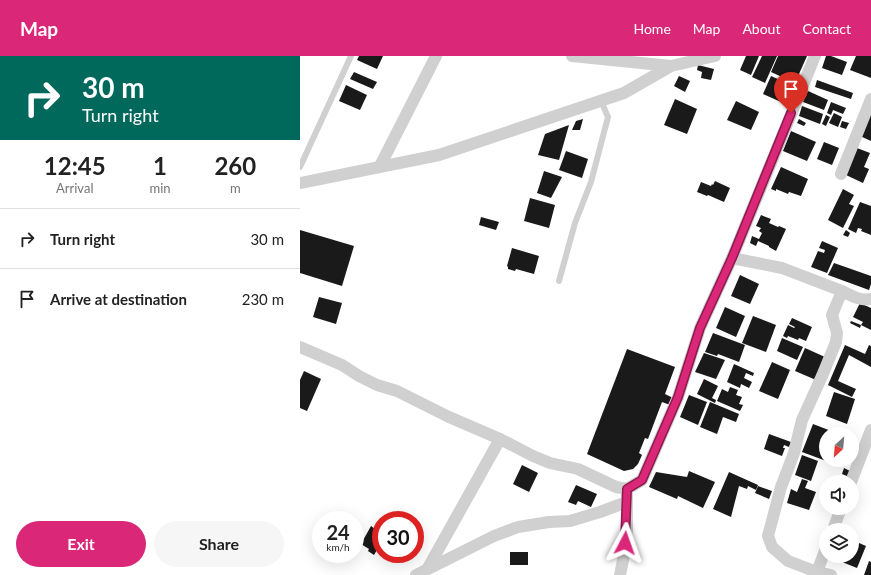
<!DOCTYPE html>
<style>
body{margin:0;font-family:Lato,sans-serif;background:#f6f6f6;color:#222;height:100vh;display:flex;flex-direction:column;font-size:15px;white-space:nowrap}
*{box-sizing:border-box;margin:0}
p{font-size:13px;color:#767676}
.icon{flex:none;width:22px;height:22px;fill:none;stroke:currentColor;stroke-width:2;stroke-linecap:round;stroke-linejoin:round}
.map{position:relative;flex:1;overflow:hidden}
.panel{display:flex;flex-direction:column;background:#fff;width:300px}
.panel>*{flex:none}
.guide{background:#00695c;color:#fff;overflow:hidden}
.needle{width:26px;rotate:206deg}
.fabs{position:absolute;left:519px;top:371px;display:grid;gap:8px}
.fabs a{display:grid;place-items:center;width:40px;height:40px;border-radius:50%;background:#fff;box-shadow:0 4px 16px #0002;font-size:20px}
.speed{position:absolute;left:12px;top:455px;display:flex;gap:8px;font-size:20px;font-weight:700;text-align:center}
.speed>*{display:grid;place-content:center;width:52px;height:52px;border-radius:50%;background:#fff;box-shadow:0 4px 16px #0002;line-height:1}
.speed small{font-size:10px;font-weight:400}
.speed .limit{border:6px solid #d22;background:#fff;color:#111}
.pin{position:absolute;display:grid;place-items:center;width:34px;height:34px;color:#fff;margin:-41px -17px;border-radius:50% 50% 50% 0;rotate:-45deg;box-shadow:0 0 4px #0007}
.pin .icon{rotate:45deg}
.me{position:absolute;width:44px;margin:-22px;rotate:4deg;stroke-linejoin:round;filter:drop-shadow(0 0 3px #0008)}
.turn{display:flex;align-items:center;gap:14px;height:84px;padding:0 16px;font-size:18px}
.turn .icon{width:52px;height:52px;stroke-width:2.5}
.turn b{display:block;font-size:28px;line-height:34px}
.eta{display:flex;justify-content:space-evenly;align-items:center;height:68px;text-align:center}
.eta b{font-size:24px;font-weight:700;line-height:28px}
.button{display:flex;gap:8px;margin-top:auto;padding:8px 16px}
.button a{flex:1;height:46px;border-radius:24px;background:#db2777;color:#fff;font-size:16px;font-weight:700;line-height:46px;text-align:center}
.button a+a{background:#f6f6f6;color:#222}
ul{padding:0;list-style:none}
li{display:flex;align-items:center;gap:12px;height:60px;padding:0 16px;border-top:1px solid #e0e0e0}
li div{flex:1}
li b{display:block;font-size:15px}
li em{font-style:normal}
header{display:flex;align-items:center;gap:24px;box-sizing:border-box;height:56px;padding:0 20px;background:#db2777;color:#fff}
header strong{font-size:19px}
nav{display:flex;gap:22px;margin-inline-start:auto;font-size:14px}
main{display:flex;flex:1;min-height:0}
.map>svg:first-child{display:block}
.building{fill:#1a1a1a}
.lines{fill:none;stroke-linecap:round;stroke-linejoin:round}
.service{stroke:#d0d0d0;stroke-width:6}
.minor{stroke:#d0d0d0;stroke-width:12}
.route-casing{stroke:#8e194d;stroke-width:10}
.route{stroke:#db2777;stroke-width:7}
</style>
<header>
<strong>Map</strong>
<nav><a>Home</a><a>Map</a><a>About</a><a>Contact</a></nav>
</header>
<main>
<section class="panel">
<div class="guide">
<div class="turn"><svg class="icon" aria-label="right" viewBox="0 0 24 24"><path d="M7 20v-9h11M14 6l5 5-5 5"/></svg><div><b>30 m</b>Turn right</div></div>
</div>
<div class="eta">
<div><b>12:45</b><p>Arrival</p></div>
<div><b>1</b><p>min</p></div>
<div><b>260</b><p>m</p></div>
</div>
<ul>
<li><svg class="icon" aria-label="right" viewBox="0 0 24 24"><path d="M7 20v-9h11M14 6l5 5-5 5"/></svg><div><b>Turn right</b></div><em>30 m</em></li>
<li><svg class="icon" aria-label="arrive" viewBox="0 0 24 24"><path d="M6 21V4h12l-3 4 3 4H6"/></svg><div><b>Arrive at destination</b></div><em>230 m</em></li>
</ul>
<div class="button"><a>Exit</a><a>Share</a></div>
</section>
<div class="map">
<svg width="571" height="519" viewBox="0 0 571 519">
<rect width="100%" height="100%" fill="#fff"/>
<g class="building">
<path d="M59,0H83L77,13L57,4Z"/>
<path d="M446,0H459L451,19L440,14Z"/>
<path d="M462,0H477L465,27L452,21Z"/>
<path d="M478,0H507L495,27L471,16Z"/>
<path d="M526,0H531L547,6L542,19L522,12Z"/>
<path d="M556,0H571V22L550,14Z"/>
<path d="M398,9L414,13L411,24L401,22L402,16L397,14Z"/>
<path d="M54,16L77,26L73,33L50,23Z"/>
<path d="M379,20L390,25L385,36L374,30Z"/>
<path d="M471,20L489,28L481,46L463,38Z"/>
<path d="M517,24L553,37L551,43L515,31Z"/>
<path d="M46,29L67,39L60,54L39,45Z"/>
<path d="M508,35L528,44L524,54L503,46Z"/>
<path d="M375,43L397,53L387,78L364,69Z"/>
<path d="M436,45L459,56L451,74L427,64Z"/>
<path d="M531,46L546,52L543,58L533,54L531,59L527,57Z"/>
<path d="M502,50L523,58L520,68L499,60Z"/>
<path d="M571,55V85L560,80Z"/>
<path d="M534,57L542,61L538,71L529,67Z"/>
<path d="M526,59L530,61L526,70L522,68Z"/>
<path d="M283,63L280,74H272L276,65Z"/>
<path d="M499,63L506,67L504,70L497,67Z"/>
<path d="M542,65L549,67L546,73L540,71Z"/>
<path d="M269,69L259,104L238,99L245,78Z"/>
<path d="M491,75L516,86L507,105L483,95Z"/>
<path d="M524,86L539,92L532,109L517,103Z"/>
<path d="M557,92L570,97L564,111L569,113L563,127L546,119Z"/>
<path d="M266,95L288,103L282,122L259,114Z"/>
<path d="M481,111L508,123L501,140L489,136L488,138L476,133V135L471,133Z"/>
<path d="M244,115L262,121L251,142L237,137Z"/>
<path d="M415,125L430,132L424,146L408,139L407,140L397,136L401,126L411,130L412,128L413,129Z"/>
<path d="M543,133L554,139L549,148L554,150L543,172L528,164Z"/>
<path d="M230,142L255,149L249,172L224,165Z"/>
<path d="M560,146L571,150V179L561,175L562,173L558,172L556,177L548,173Z"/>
<path d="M461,159L471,163L469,167L478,171L479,170L486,173L476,195L469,191V190L458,185L456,190L450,187L452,180L459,183L462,177L459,175L461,172L456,170Z"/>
<path d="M181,161L199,166L196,174L179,169Z"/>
<path d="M0,174L54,190L42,230L0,217Z"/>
<path d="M546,174L550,177L548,181L543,179Z"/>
<path d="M522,185L538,192L527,217L511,211L518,195L524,197L525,194L519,192Z"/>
<path d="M212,192L239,200L234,218L216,213L215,215L208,213V211L207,210Z"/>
<path d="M534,207L571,220V228L569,234L528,219Z"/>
<path d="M440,219L459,228L450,248L431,240Z"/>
<path d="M19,241L42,247L36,268L13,261Z"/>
<path d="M560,247L571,252V274L561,269L563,266L553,261Z"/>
<path d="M425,251L445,260L436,281L416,272Z"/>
<path d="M453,260L476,269L466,296L442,287Z"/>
<path d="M492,262L512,271L506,285L499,282L498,284L488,280L487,282L483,280L488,269L494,272L495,271L489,268Z"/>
<path d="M551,265L561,269L560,272L550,267Z"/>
<path d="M413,277L445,289L439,306L418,298L417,300L405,296Z"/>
<path d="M482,282L503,291L497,304L477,295Z"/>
<path d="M545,289L565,298L569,289L571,290V311L549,299L538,325L556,333L552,341L528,329Z"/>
<path d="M505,292L525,301L516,324L495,315Z"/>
<path d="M327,293L375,311L365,338L373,342L370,349L362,346L348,383L345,382L339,397L342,399L338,408L333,413L324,415L287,398Z"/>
<path d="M404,297L425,304L416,323L395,316Z"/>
<path d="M472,306L490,314L478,343L459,335Z"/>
<path d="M434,308L454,317L453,320L446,317L444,322L452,326L449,332L441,328L440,332L427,326Z"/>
<path d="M4,315L21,323L7,355L0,352V324Z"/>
<path d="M404,323L418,330L412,342L416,344L415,347L397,338Z"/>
<path d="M430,331L438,334L436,339L442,341L439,348L443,349L440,355L417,345L422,333L428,336Z"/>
<path d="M534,336L555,343L547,368L526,360Z"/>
<path d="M389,339L407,346L398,369L380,361Z"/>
<path d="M410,346L439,358L436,366L423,361L417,378L400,371Z"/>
<path d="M513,368L539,378H526V404H530L529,406L502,396Z"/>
<path d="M469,378L491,386L489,391L484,389L483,392H485L482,400L464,393Z"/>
<path d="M502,399L518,405L511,425L495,419Z"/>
<path d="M222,409L238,417L229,436L213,428Z"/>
<path d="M544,412L550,415L547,420L542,418Z"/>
<path d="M389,415L415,426L403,452L378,440L377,443L349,431L356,416L387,421Z"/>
<path d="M429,416L458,429L456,434L448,430L447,433L439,430L431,461L413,453Z"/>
<path d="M502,423L508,425L505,432L516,436L509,454L487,447L491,433L497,436Z"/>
<path d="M276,429L297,438L291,451L278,445L276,449L268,446Z"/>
<path d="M458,430L472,435L469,443L455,437Z"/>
<path d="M71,470L79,476L75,484L81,487L74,499L68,495L69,493L61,488Z"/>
<path d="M552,484L566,490L557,512L532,502L533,500H552Z"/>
<rect x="210" y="496" width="18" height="13"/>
<path d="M569,505L571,506V519H564Z"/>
</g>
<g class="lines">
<g class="service">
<path d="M0,111L51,0"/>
<path d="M259,225L275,167L291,126L308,61L301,45"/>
</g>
<g class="minor">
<path d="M272,0L371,10"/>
<path d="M80,110L136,0"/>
<path d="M541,118L571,43"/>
<path d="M0,127L139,99L324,37L371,10L415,0"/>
<path d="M432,202L482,212L542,235L532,259L537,277L536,286L522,320L502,364L494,397L481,431L468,480L472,491L488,505L517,516L531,519"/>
<path d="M542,235C552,240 560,245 571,243"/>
<path d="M0,291L42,309L59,320L77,329L97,335L149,361L200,383L233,400L250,407L278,413L316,431L327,433L342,424L378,341L400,272L432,202L515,0"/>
<path d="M551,426L571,374"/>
<path d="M533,474L541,452"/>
<path d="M128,512L200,383"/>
<path d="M517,516L526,492"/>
<path d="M116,519L194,480L218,471L249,466L270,465L300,456L327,446"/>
<path d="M320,519L324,499L327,474V438"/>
</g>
</g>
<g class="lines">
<g class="route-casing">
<path id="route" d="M325,487L327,433L342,424L378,341L400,272L432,202L491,57"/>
</g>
<use href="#route" class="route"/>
</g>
</svg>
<div class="fabs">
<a><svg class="needle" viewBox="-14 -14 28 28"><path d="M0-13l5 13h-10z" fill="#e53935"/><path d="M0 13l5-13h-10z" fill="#767676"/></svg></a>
<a><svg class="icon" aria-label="sound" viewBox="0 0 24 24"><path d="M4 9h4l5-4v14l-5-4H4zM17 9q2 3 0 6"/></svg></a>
<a><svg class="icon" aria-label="layers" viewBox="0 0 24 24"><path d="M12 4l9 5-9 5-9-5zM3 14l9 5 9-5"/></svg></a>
</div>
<div class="speed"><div>24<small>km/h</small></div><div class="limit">30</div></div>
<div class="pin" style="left:491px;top:57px;background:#d93025"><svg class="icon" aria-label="arrive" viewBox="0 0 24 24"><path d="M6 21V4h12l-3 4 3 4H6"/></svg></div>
<svg class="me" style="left:325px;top:487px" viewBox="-20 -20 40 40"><path d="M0-17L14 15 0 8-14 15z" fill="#db2777" stroke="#fff" stroke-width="4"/></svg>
</div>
</main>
